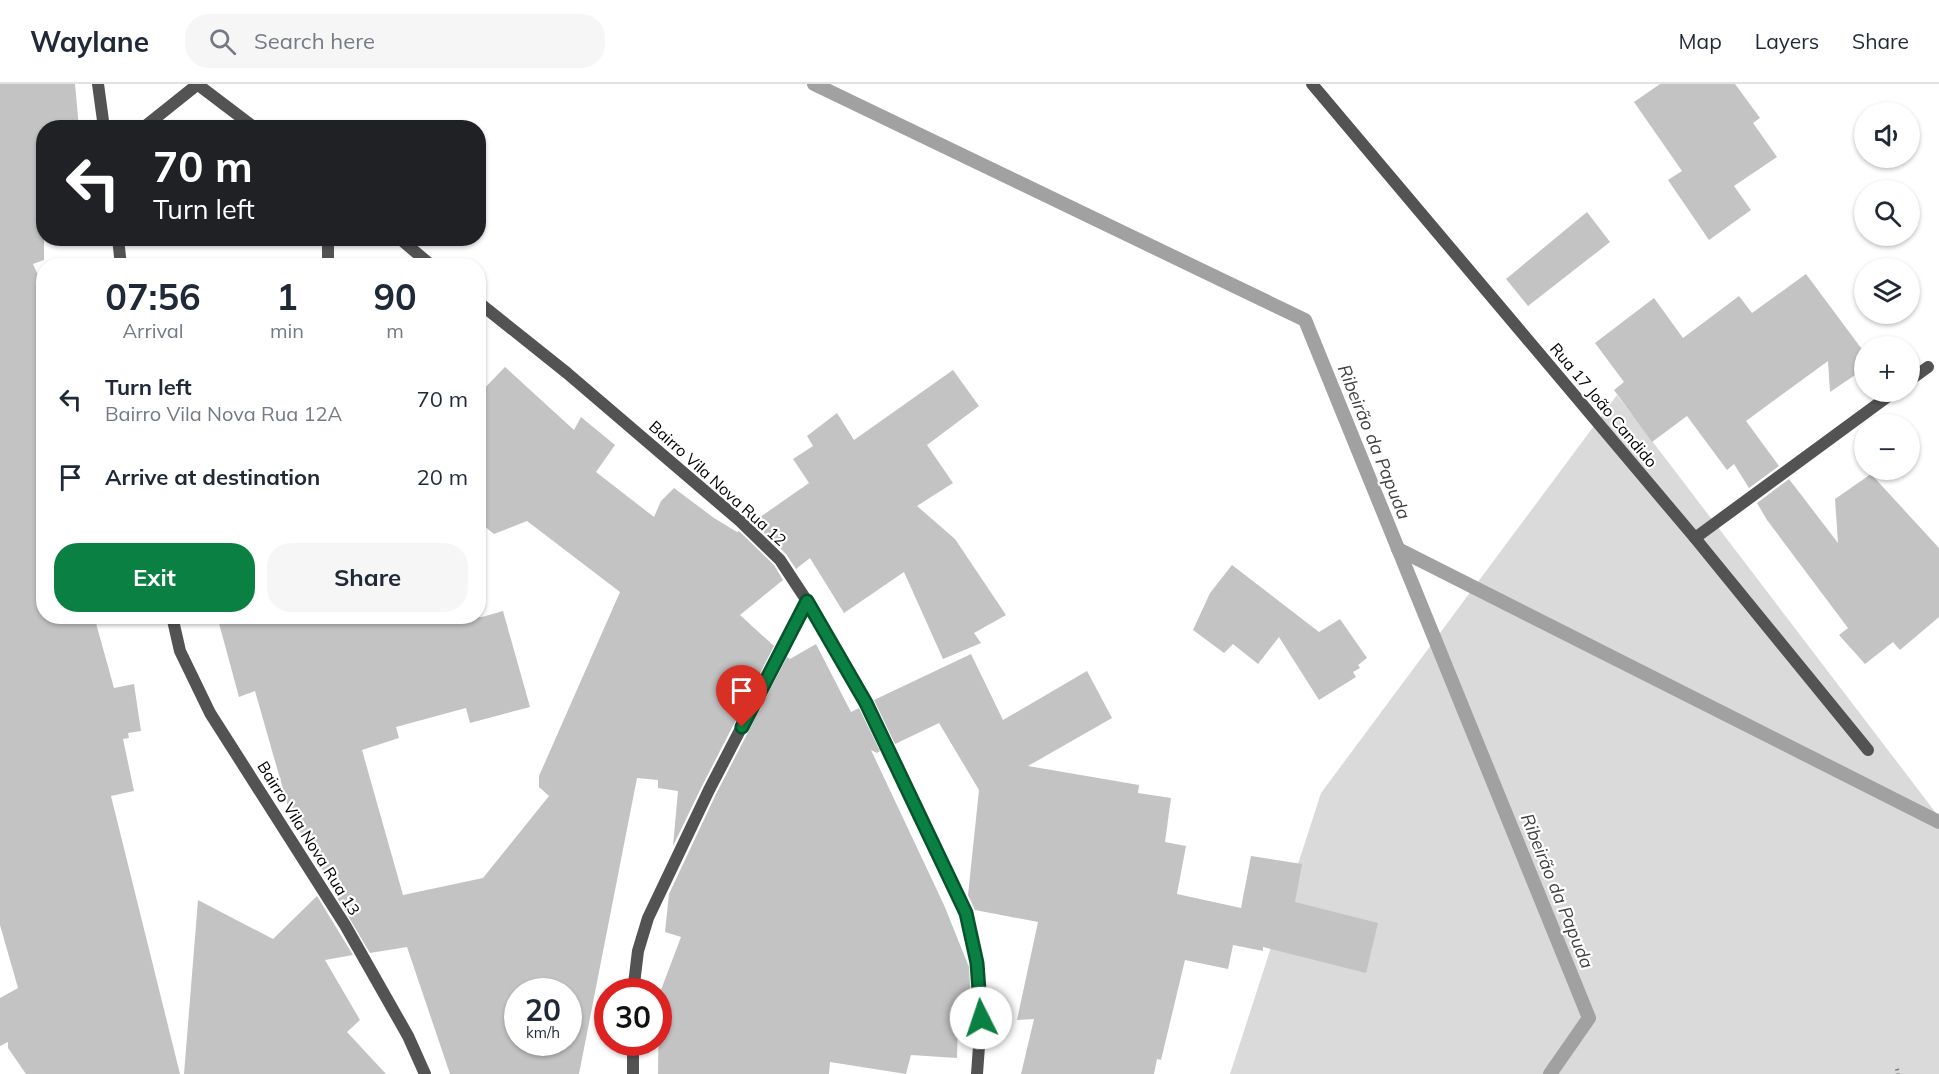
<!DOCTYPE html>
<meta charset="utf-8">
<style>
body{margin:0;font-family:Mulish,sans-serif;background:#f6f6f7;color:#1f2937;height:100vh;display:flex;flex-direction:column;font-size:22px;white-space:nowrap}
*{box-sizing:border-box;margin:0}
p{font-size:20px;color:#747a83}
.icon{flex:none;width:33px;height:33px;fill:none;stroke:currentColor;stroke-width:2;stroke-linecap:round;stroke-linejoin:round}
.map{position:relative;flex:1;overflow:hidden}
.drawer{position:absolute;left:36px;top:174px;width:450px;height:366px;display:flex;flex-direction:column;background:#fff;border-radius:24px;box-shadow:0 2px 4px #0004}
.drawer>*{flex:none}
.banner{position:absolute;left:36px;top:36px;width:450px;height:126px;border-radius:24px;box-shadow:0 2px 4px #0004;background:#202124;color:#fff;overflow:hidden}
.buttons{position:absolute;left:1854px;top:18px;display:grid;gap:12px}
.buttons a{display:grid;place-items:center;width:66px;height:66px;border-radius:50%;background:#fff;box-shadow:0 2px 4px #0004;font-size:30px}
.speed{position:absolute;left:504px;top:894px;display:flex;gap:12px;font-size:30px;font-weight:700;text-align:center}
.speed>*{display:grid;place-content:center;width:78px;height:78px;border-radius:50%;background:#fff;box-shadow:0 2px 4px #0004;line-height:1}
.speed small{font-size:15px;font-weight:400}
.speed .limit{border:9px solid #d22;background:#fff;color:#111}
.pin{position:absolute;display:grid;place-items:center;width:51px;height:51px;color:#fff;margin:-62px -26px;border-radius:50% 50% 50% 0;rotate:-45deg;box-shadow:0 0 6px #0007}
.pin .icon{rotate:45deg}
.me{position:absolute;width:66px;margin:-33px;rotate:356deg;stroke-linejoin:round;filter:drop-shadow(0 0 4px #0008)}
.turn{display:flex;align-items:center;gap:21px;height:126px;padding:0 18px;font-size:27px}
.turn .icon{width:78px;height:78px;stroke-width:2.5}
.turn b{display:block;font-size:42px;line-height:51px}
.eta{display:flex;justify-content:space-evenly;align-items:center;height:102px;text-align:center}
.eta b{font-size:36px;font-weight:700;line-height:42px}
.action{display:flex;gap:12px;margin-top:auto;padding:12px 18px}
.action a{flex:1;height:69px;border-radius:24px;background:#0b8043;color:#fff;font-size:24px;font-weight:700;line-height:69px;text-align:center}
.action a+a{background:#f6f6f7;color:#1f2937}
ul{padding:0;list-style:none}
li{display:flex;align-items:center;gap:18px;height:78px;padding:0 18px}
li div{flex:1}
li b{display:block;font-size:22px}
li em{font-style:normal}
header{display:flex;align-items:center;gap:36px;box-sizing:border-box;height:84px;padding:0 30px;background:#fff;border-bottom:2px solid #e0e1e3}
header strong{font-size:28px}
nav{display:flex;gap:33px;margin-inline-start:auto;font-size:21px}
.search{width:420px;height:54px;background:#f6f6f7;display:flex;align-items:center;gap:15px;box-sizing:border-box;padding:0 21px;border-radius:24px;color:#747a83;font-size:22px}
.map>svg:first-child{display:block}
.green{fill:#dadada}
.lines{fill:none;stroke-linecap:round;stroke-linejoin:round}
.stream{stroke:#a1a1a1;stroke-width:14}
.building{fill:#c3c3c3;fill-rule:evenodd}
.path{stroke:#757575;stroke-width:4;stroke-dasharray:1.5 3;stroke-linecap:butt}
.minor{stroke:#535353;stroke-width:12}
.route-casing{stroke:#07532c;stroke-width:15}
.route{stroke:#0b8043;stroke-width:10}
.labels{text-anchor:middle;stroke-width:4.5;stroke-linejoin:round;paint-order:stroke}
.street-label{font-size:16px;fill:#000;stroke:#fff}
.water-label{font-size:18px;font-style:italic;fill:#424242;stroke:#fff}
</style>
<header>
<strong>Waylane</strong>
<div class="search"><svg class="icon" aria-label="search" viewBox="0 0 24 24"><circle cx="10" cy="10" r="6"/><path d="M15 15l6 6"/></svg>Search here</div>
<nav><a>Map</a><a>Layers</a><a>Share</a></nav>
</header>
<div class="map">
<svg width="1939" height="990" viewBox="0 0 1939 990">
<rect width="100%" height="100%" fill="#fff"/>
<path class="green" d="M1617,311L1939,733V990H1230L1321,709Z"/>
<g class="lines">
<g class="stream">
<path d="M814,0L1305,236L1589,934L1550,990"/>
<path d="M1398,465L1939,738"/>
</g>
</g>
<g class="building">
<path d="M0,0H75L79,44H44V176L33,180L44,205V532H94L114,604L134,600L141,647L128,649L129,654L123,655L134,707L111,712L180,990H26L8,964V958L0,962V914L18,904L0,841Z"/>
<path d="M1660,0H1735L1760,34L1753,39L1777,73L1734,102L1751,126L1709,156L1668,96L1682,87L1634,18Z"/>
<path d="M1587,128L1610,158L1528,222L1506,195Z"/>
<path d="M1806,190L1864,268V285L1830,308L1828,277L1746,337L1779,382L1749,404L1734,380L1727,386L1687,332L1652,358L1614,306L1624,298L1595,259L1654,214L1683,254L1739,212L1752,229Z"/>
<path d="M505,283L574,346L581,333L615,361L596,388L654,433L661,417L674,404L714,434L737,448L739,447L774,481L783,496L740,531L774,562L702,702L673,762L678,707L658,704V696L637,694L579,990H450L407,863L370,869L329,800L330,798L291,733L255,607L239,613L217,532L482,533L503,527L530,623L470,639L466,624L396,643L399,654L362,666L403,811L483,794L549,712L539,703V692L620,508L527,437L494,450L478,437V311ZM518,908H568V958H518Z"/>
<path d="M953,286L979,322L927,361L953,399L917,422L955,455L1006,531L974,549L981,559L943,575L904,488L844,529L810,474L796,485L786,470L753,438L809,399L793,375L813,362L807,352L837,329L854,356Z"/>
<path d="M1871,390L1939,464V533L1900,566L1893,558L1865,580L1839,551L1848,544L1767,436L1757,419L1789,395L1838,459L1835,415Z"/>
<path d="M1232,481L1319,548L1340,535L1367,574L1358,581L1360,584L1353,588L1356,593L1319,616L1279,553L1258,580L1233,560L1224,569L1193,546L1210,509Z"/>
<path d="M816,560L851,628L859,624L880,667L877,669L871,666L944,821L969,883L972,938L958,939L957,974L911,971L906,990L830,978L829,990H658L659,911L681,853L665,848L669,810L716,710L787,573L790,575Z"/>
<path d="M971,570L1003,636L1087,587L1112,634L1028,682L1139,701L1138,709L1171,714L1165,758L1186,762L1177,810L1241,824L1251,772L1302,780L1295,818L1378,839L1366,889L1263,863V867L1233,861L1228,885L1185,876L1161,976L1157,975L1154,990H1021L1034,935L1017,936L1038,838L975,826L968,811L979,706L939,639L895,660L874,616Z"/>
<path d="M317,812L353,871L325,876L360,936L347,948L386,990H184L198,816L273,855Z"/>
</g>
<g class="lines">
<path class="path" d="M1897,985L1898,990"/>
<g class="minor">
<path d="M98,0L104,44"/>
<path d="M197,0L255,44"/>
<path d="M1312,0L1695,454L1868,666"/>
<path d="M143,44L198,0"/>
<path d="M118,154L121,182"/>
<path d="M399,154L432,182"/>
<path d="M328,182V154"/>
<path d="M478,218L567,289L740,437L780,476L807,517L866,619L967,829L977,879L981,934L977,990"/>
<path d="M1910,296L1928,283"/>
<path d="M1695,454L1894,308"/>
<path d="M172,532L180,567L210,629L345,841L408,952L425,990"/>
<path d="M633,908L638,867L648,834L709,706L807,517"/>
<path d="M633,958V990"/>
</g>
</g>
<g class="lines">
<g class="route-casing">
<path id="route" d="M742,643L807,517L866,619L966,829L977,879L981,934"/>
</g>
<use href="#route" class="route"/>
</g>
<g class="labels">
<g class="street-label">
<text transform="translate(1604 321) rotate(50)" y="6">Rua 17 João Candido</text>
<text transform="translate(718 399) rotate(42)" y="6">Bairro Vila Nova Rua 12</text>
<text transform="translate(309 754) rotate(58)" y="6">Bairro Vila Nova Rua 13</text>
</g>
<g class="water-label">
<text transform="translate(1374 358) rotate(68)" y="6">Ribeirão da Papuda</text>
<text transform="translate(1557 807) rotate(68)" y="6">Ribeirão da Papuda</text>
</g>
</g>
</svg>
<div class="buttons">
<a><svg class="icon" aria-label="sound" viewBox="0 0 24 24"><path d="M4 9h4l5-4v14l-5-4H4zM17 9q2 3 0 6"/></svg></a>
<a><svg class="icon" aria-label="search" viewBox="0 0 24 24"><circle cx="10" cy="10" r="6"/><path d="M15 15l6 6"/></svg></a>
<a><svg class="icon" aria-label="layers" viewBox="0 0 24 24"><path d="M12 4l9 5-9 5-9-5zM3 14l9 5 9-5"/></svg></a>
<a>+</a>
<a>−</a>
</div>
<div class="speed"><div>20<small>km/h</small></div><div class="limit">30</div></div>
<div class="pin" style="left:742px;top:643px;background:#d93025"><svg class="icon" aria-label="arrive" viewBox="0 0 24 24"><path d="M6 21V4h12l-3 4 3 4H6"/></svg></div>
<svg class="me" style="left:981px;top:934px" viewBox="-20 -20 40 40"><circle r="19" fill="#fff"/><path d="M0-13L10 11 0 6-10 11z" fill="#0b8043"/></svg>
<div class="banner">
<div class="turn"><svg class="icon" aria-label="left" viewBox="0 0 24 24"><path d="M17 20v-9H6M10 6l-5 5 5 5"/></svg><div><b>70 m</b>Turn left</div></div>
</div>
<section class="drawer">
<div class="eta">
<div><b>07:56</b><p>Arrival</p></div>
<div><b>1</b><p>min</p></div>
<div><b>90</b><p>m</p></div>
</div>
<ul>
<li><svg class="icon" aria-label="left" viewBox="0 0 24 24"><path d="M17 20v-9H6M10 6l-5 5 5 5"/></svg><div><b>Turn left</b><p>Bairro Vila Nova Rua 12A</p></div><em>70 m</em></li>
<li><svg class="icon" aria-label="arrive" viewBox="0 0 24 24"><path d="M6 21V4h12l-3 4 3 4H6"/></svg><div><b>Arrive at destination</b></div><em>20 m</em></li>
</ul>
<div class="action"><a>Exit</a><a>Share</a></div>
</section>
</div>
